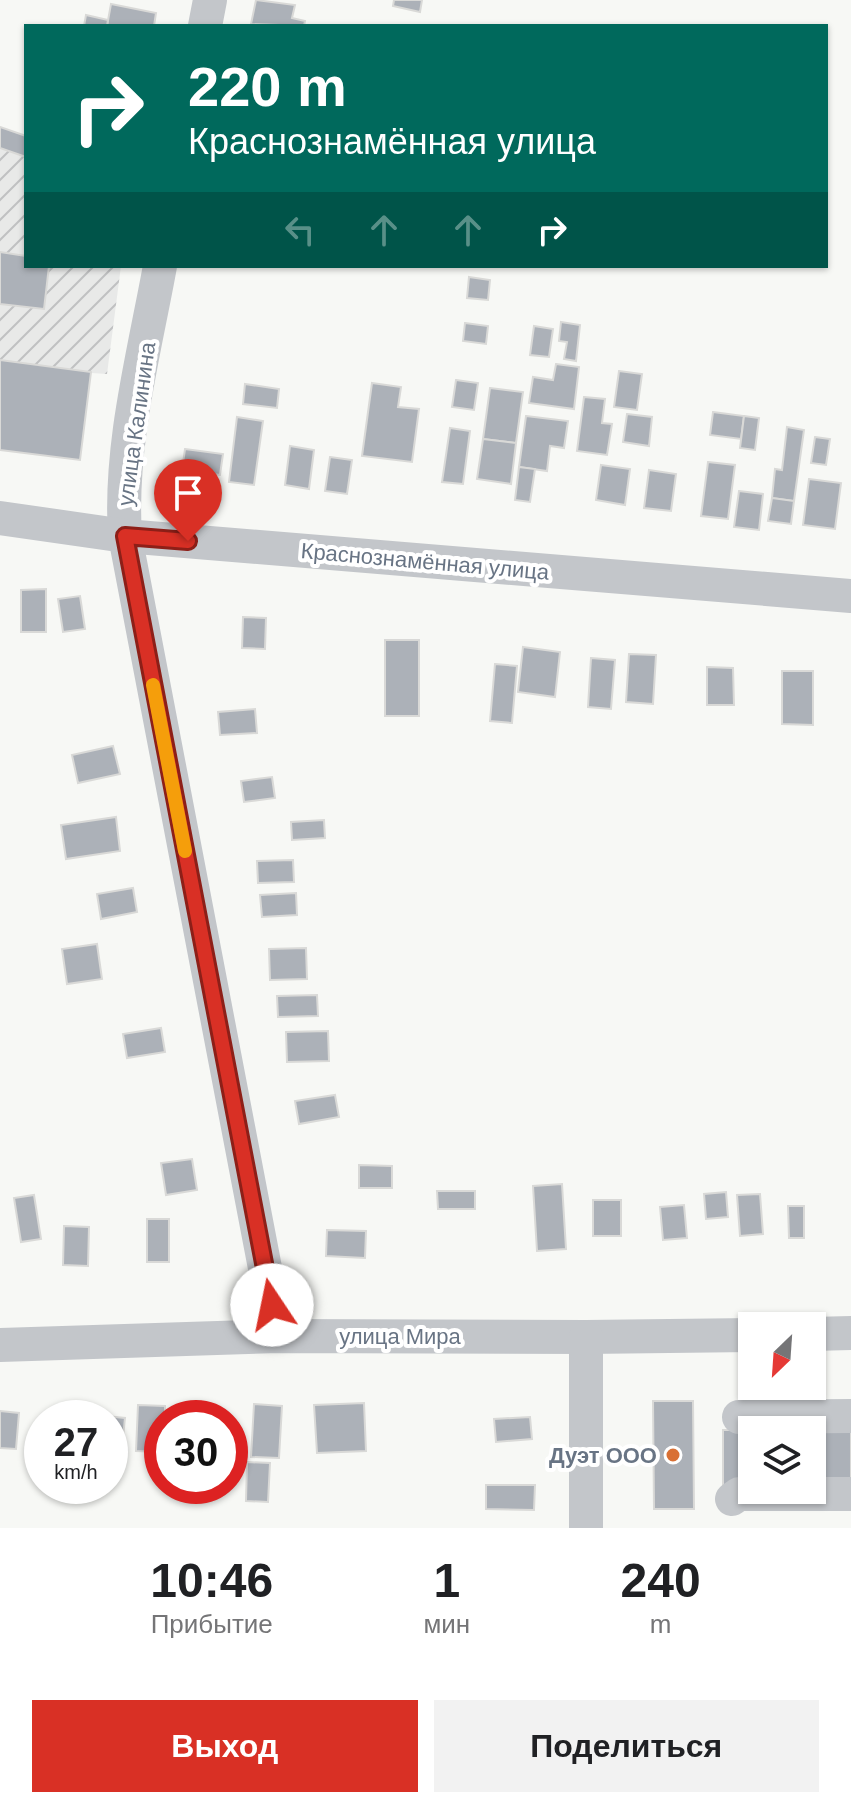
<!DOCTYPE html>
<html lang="ru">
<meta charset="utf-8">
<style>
body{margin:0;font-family:Arial,sans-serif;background:#f2f2f2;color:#202124;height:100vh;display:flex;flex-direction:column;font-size:30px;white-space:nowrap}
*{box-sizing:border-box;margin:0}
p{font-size:26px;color:#757577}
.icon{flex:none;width:44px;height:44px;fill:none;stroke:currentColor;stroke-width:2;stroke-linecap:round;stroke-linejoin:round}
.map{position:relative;height:1528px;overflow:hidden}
.details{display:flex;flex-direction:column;background:#fff;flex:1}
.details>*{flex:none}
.hud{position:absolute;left:24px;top:24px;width:804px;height:244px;border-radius:0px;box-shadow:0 2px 6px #0004;background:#00695c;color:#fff;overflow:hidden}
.needle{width:52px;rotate:205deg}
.buttons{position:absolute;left:738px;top:1312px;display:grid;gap:16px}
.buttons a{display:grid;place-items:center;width:88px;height:88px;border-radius:0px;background:#fff;box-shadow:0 2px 6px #0004;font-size:40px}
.speed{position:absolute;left:24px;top:1400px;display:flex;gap:16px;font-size:40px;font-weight:700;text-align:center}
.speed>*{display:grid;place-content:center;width:104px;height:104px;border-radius:50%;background:#fff;box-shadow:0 2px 6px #0004;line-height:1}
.speed small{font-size:20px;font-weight:400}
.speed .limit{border:12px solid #d22;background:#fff;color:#111}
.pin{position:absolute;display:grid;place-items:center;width:68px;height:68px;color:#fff;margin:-82px -34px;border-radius:50% 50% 50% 0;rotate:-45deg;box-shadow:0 0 8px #0007}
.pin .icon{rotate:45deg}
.me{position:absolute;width:88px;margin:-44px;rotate:349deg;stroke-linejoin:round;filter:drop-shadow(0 0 6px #0008)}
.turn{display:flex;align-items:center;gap:28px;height:168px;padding:0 32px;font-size:36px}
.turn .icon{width:104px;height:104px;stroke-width:2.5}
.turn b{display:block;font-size:56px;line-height:68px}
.lanes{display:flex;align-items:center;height:76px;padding:0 32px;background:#0003;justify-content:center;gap:40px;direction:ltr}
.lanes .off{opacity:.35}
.eta{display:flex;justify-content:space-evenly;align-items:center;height:136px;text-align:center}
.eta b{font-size:48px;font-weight:800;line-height:56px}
.cta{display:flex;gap:16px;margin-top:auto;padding:16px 32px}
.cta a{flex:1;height:92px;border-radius:0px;background:#d93025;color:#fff;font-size:32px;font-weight:800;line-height:92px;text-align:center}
.cta a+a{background:#f2f2f2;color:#202124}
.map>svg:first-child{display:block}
.industrial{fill:url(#industrial-furrows)}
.building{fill:#acb1b8;stroke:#d9d9d7;stroke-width:2}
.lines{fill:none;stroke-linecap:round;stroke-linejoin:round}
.minor{stroke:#c3c6ca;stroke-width:34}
.route-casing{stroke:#8d1f18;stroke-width:20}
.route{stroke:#d93025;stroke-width:14}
.slow{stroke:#f59e0b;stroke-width:14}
.poi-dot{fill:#d97034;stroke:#fff;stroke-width:3}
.labels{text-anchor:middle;stroke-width:8;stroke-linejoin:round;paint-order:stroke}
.street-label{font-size:22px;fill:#687484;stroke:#fff}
.poi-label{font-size:22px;font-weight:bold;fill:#687484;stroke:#fff;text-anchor:end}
</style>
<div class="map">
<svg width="851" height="1528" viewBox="0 0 851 1528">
<defs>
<pattern id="industrial-furrows" width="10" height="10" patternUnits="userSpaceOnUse" patternTransform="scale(2)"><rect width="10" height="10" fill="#e8e9e8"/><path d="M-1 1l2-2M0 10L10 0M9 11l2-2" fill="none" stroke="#c0c1c2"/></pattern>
</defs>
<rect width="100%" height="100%" fill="#f7f8f5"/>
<path class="industrial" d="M0,127L26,136V266H121L107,374L91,373L80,460L0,450Z"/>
<g class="building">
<path d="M256,0L295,5L292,18L305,21L304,26L251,24Z"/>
<path d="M394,0H422L420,12L393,6Z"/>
<path d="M111,4L156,13L154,26H107Z"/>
<path d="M86,15L108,20L107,26H84Z"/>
<path d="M0,127L26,136V157L0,148Z"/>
<path d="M0,252L26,256V266H49L44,309L0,304Z"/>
<path d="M469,277L490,280L488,300L467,298Z"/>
<path d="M561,322L580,325L576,361L564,359L567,342L559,341Z"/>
<path d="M465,323L488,326L486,344L463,341Z"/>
<path d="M534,326L553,329L549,357L530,355Z"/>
<path d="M0,360L91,372L80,460L0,450Z"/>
<path d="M556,364L579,367L574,409L529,403L533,377L553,380Z"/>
<path d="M619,371L642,374L637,410L614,407Z"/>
<path d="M456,380L478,383L474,410L452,407Z"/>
<path d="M372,383L401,387L398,407L419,409L412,462L362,456Z"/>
<path d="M245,384L279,389L277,408L243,404Z"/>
<path d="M490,388L523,392L516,443L483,439Z"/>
<path d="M584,397L605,399L602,423L612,424L607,455L577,451Z"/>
<path d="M713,412L744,416L741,439L710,435Z"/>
<path d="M627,414L652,417L649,446L623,442Z"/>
<path d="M526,416L568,421L564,448L550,446L547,471L519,467Z"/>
<path d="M744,416L759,418L755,450L740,448Z"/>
<path d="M237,417L263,421L254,485L229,482Z"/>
<path d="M787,427L804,430L794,501L772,498L775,469L782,470Z"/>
<path d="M450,428L470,431L463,484L442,482Z"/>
<path d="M815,437L830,439L826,465L811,463Z"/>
<path d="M483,439L516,443L511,484L477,479Z"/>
<path d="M290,446L314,450L309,489L285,485Z"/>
<path d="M185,449L223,454L220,475L182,470Z"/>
<path d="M330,457L352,460L347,494L325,491Z"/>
<path d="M708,462L735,465L728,519L701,516Z"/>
<path d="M601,465L630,469L625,505L596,500Z"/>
<path d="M519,467L535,469L530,502L515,500Z"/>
<path d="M649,470L676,474L671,511L644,508Z"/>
<path d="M809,479L841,483L835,529L803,525Z"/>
<path d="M739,491L763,494L759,530L734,527Z"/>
<path d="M772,498L794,501L791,524L768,521Z"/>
<path d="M46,589V632H21V590Z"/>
<path d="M80,596L85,629L63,632L58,599Z"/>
<path d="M243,617L266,618L265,649L242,648Z"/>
<rect x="385" y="640" width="34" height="76"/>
<path d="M523,647L560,652L555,697L518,692Z"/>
<path d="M629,654L656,655L653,704L626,702Z"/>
<path d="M591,658L615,660L611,709L588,707Z"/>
<path d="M495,664L517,666L512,723L490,721Z"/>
<path d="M707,667L733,668L734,705H707Z"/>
<path d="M782,671H813V725L782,724Z"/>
<path d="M255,709L257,733L220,735L218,712Z"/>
<path d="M113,746L120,774L78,783L72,755Z"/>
<path d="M272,777L275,798L244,802L241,781Z"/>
<path d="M116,817L120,851L66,859L61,825Z"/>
<path d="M324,820L325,838L292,840L291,822Z"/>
<path d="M293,860L294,882L258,883L257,861Z"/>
<path d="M133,888L137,912L101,919L97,894Z"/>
<path d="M296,893L297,915L262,917L260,895Z"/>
<path d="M97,944L102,979L67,984L62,949Z"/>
<path d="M306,948L307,979L270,980L269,949Z"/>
<path d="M317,995L318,1016L278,1017L277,996Z"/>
<path d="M161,1028L165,1052L127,1058L123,1034Z"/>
<path d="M328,1031L329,1061L287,1062L286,1032Z"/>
<path d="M335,1095L339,1117L299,1124L295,1101Z"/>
<path d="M192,1159L197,1190L166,1195L161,1163Z"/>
<path d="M359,1165L392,1166V1188H359Z"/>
<path d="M562,1184L566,1249L537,1251L533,1186Z"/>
<path d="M437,1191H475V1209H438Z"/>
<path d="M726,1192L728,1217L706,1219L704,1194Z"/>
<path d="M760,1194L763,1234L740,1236L737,1195Z"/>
<path d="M34,1195L41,1239L21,1242L14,1198Z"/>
<rect x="593" y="1200" width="28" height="36"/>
<path d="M684,1205L687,1238L663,1240L660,1207Z"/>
<path d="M788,1206H804V1238H789Z"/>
<rect x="147" y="1219" width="22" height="43"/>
<path d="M64,1226L89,1227L88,1266L63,1265Z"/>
<path d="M327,1230L366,1231L365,1258L326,1256Z"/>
<path d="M653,1401H693L694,1509H654Z"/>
<path d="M364,1403L366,1451L317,1453L314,1405Z"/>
<path d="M254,1404L282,1406L279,1458L251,1457Z"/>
<path d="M138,1405L165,1406V1418H162V1452L136,1451Z"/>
<rect x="54" y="1409" width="20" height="9"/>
<path d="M0,1411L19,1413L16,1449L0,1448Z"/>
<path d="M95,1415L125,1418L121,1457L110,1455V1418H95Z"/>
<path d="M530,1417L532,1439L496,1442L494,1419Z"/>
<path d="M851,1429V1489H812V1430H752V1489H723V1430Z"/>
<path d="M247,1462L270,1463L268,1502L246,1501Z"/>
<path d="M486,1485H535L534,1510L486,1509Z"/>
</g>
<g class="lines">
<g class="minor">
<path d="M205,26L210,0"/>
<path d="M160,266C144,354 119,446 125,536L278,1336"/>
<path d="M0,518L125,536L851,596"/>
<path d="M812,1334L851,1333"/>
<path d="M0,1345L278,1336L586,1337L752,1335"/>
<path d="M739,1417L851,1416"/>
<path d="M732,1499L739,1494H851"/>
<path d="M586,1528V1337"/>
</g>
</g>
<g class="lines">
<g class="route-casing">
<path id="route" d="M188,541L125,536L272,1305"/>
</g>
<use href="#route" class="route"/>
<path class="slow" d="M153,685L185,851"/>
</g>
<circle class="poi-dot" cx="673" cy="1455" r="8"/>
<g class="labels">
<g class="street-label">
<text transform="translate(136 424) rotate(-82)" y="8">улица Калинина</text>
<text transform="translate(425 561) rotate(5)" y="8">Краснознамённая улица</text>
<text x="400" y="1344">улица Мира</text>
</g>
<g class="poi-label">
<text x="657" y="1463">Дуэт ООО</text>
</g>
</g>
</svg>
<div class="buttons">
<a><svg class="needle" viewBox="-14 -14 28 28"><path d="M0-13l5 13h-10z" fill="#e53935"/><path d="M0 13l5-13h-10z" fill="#757577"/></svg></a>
<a><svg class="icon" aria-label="layers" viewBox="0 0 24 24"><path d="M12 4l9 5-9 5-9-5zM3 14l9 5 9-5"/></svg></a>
</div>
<div class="speed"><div>27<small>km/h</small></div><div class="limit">30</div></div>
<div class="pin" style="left:188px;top:541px;background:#d93025"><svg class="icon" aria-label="arrive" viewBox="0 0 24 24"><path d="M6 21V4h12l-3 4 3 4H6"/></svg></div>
<svg class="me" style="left:272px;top:1305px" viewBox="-20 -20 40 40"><circle r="19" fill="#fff"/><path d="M0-13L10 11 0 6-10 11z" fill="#d93025"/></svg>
<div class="hud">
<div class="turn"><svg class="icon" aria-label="right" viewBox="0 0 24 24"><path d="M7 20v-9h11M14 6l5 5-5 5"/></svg><div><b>220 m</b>Краснознамённая улица</div></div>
<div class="lanes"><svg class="icon off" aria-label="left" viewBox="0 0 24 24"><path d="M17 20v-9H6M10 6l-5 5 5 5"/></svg><svg class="icon off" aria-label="ahead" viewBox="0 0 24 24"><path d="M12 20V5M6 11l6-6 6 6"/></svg><svg class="icon off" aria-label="ahead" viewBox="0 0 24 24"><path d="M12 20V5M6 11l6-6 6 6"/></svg><svg class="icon" aria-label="right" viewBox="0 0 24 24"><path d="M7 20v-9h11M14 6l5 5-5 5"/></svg></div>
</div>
</div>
<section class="details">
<div class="eta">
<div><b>10:46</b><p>Прибытие</p></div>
<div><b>1</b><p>мин</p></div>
<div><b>240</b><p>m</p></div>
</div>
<div class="cta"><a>Выход</a><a>Поделиться</a></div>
</section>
